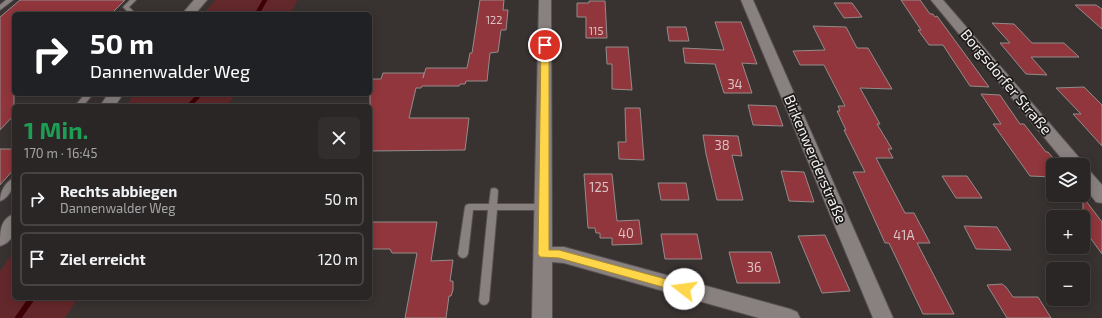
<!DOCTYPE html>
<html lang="de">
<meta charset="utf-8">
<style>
body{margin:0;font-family:"Exo 2",sans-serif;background:#322e2d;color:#f1f3f6;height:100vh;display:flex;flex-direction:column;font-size:15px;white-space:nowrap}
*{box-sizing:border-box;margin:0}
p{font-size:13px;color:#a5a5a7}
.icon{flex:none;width:22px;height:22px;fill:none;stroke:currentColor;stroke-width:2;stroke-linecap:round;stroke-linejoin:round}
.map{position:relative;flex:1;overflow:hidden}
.sheet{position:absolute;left:12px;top:104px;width:360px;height:196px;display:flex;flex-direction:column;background:#2a2625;border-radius:6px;box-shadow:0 2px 10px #0003,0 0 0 1px #464342}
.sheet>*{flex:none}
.hud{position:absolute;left:12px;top:12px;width:360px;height:84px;border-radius:6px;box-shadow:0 2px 10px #0003,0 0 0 1px #464342;background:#202124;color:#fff;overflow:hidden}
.buttons{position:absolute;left:1046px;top:158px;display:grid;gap:8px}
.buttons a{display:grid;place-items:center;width:44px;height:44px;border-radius:6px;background:#2a2625;box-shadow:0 2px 10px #0003,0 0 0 1px #464342;font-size:20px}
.pin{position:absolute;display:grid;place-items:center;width:34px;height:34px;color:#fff;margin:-17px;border:2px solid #fff;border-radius:50%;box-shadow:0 1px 4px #0007}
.me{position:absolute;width:44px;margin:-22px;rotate:285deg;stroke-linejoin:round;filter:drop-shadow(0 0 3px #0008)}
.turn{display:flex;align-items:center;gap:14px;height:84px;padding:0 12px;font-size:18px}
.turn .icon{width:52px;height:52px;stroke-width:2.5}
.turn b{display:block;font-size:28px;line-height:34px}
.round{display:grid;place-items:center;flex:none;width:42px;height:42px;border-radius:6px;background:#322e2d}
.head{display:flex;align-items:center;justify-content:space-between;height:68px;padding:0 12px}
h1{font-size:24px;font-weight:700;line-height:30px;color:#1e9e55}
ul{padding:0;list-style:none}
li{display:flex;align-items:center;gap:12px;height:54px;margin:0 8px 6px;padding:0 4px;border:2px solid #464342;border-radius:6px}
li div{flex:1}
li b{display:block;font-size:15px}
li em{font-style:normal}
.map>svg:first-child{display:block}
.green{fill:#63282b}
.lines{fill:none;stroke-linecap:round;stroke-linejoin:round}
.stream-far1{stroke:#3f0008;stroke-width:4.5}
.stream{stroke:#3f0008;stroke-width:6}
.building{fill:#90363c;stroke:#938c8c}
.lane-casing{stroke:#575151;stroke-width:2}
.street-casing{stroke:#575151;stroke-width:2}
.lane{fill:#888180;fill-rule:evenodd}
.street{fill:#888180;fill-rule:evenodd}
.route{fill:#ffd54a;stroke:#a68a30}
.labels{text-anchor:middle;stroke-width:3.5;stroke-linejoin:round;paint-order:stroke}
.far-number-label{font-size:11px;fill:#dcc2c4}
.number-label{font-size:13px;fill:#dcc2c4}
.street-label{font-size:15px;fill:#f5f1f1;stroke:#1d1a1a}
</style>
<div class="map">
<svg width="1102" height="318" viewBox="0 0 1102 318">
<rect width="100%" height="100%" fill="#383231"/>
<g class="green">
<path d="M215,0H298L290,14H203Z"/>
<path d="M135,94H236L226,106H126Z"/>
<path d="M14,252V298H78L65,318H0V271Z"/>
</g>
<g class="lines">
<g class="stream-far1">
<path d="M257,14L265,0"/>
<path d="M189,106L200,94"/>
</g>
<path class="stream" d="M18,318L32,298"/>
</g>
<g class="building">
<path d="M20,0H125L111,14H14V115L0,130V17Z"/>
<path d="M480,0H504L503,10H508L506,30H501L498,52L490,53L487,81H466L465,84H460L459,86H422L421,88H416L409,118H469L465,150L370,151V79H381L383,73H424L423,78L426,68H467L470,53H472Z"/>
<path d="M901,0H920L930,14H933L935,17L937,16L989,87L970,86L943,45H929L918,30H921Z"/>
<path d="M589,1H605L607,38H586V17H577V3H589Z"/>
<path d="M834,3H852L862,17L844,18Z"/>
<path d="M1075,5H1096L1102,9V29Z"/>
<path d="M715,22H741L757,64L742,63L752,93H724L715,64L685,63L683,48L724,50Z"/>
<path d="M992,23L1014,24L1032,43H1064L1079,57H1031L1047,75L1026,74L1000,43H1010Z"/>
<path d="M813,26L846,27L857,48H868L892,89L860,88L880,124H877L892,149H888L893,158H876L905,213H914L930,243H917L954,314H923L889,243H885L853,172H865L844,130H846L837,111H840L838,106H845L824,65H800L793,51L825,50Z"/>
<path d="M667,27H686L689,41H669Z"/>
<path d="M606,47H628L632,90L612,89V64H607Z"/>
<path d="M1084,87L1102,105V146L1073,114H1081L1056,88Z"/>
<path d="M981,94L1000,95L1020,124H1024L1046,152H1048L1053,158V177L1030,176L993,124H1001Z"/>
<path d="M748,105L776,106L783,126L753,125Z"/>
<path d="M625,108H640L644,160L619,159L618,142H626Z"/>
<path d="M703,135L738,136L742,156L732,155L743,200H717L706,154Z"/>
<path d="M0,149H14V169L0,185Z"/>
<path d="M781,171L804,172L814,202L789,201Z"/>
<path d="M584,174H612L617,221L639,220L642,244L612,245V238H600V233H596L595,228H588Z"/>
<path d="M942,176H967L982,198H956Z"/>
<path d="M658,183H686L689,200H661Z"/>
<path d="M1083,197L1102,222V254L1083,228Z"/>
<path d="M370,222H437L431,261L453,260L450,281H453V290L451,296H449L446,318H405L417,253H392L390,249H370Z"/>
<path d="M964,226L997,227L1011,250L976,249Z"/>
<path d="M661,234H697L702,259H665Z"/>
<path d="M825,235L850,291L822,293L798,236Z"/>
<path d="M729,252H771L780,283H737Z"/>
<path d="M1002,284L1006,287L1013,297H1038L1051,318H1007L987,285Z"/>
</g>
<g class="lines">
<g class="lane-casing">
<g id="lane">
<path d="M6,0H13L0,10V5Z"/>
<path d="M130,0H136L129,7L136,14H130L123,7Z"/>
<path d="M85,94H93L83,106H75Z"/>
<path d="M14,178C14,187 9,198 0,201C0,192 5,182 14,178Z"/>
<path d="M494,188L497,189L498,191L497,204H543L546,205L547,207L546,209L543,210H497L489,301L487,304L484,305L481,304L479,301L488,210H473L468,254L466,257L463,258L460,257L458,254L465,207L466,205L469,204H489L491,189Z"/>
</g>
</g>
<g class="street-casing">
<g id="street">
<path d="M194,0H207L195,14H182Z"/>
<path d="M539,0H551L552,247H564L790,309L797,312L800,318H759L564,263L552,262V318H532Z"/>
<path d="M741,0H753L893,318H873Z"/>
<path d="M931,0H943L1082,161L1084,165L1083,167V165H1067Z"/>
<path d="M108,94H123L115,106H100Z"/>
<path d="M1083,168L1089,170L1102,185V203L1096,202L1083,185Z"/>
<path d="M14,214C14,229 16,241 0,246C0,232 0,219 14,214Z"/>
</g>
</g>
<use href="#lane" class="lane"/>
<use href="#street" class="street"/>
</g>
<path class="route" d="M545,43L549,45V250H559L684,284L688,285L690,289L688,292L684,293L559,258L540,257L538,254L541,45Z"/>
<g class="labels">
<g class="far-number-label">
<text x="494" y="24">122</text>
<text x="596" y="35">115</text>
</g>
<g class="number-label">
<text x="735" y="89">34</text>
<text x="722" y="150">38</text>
<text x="599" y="192">125</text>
<text x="626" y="238">40</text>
<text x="904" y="240">41A</text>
<text x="754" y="272">36</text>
</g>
<g class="street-label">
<text transform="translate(1006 82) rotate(50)" y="5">Borgsdorfer Straße</text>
<text transform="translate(815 159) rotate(67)" y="5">Birkenwerderstraße</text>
</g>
</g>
</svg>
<div class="buttons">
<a><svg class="icon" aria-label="layers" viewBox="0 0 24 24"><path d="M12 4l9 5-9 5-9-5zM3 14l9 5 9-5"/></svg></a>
<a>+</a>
<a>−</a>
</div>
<div class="pin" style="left:545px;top:45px;background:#d93025"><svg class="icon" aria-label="arrive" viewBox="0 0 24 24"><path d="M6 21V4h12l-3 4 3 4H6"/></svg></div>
<svg class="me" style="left:684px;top:289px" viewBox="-20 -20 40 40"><circle r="19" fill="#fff"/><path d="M0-13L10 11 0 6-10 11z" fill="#ffd54a"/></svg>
<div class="hud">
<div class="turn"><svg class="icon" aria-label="right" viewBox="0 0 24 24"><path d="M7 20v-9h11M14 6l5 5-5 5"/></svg><div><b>50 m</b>Dannenwalder Weg</div></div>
</div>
<section class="sheet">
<div class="head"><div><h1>1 Min.</h1><p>170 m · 16:45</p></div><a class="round"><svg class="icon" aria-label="close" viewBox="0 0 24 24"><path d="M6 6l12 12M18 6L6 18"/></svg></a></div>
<ul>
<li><svg class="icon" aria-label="right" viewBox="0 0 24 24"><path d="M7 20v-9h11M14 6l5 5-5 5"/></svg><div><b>Rechts abbiegen</b><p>Dannenwalder Weg</p></div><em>50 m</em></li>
<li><svg class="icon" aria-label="arrive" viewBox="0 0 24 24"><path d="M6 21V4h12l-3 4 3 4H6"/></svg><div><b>Ziel erreicht</b></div><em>120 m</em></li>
</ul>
</section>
</div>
